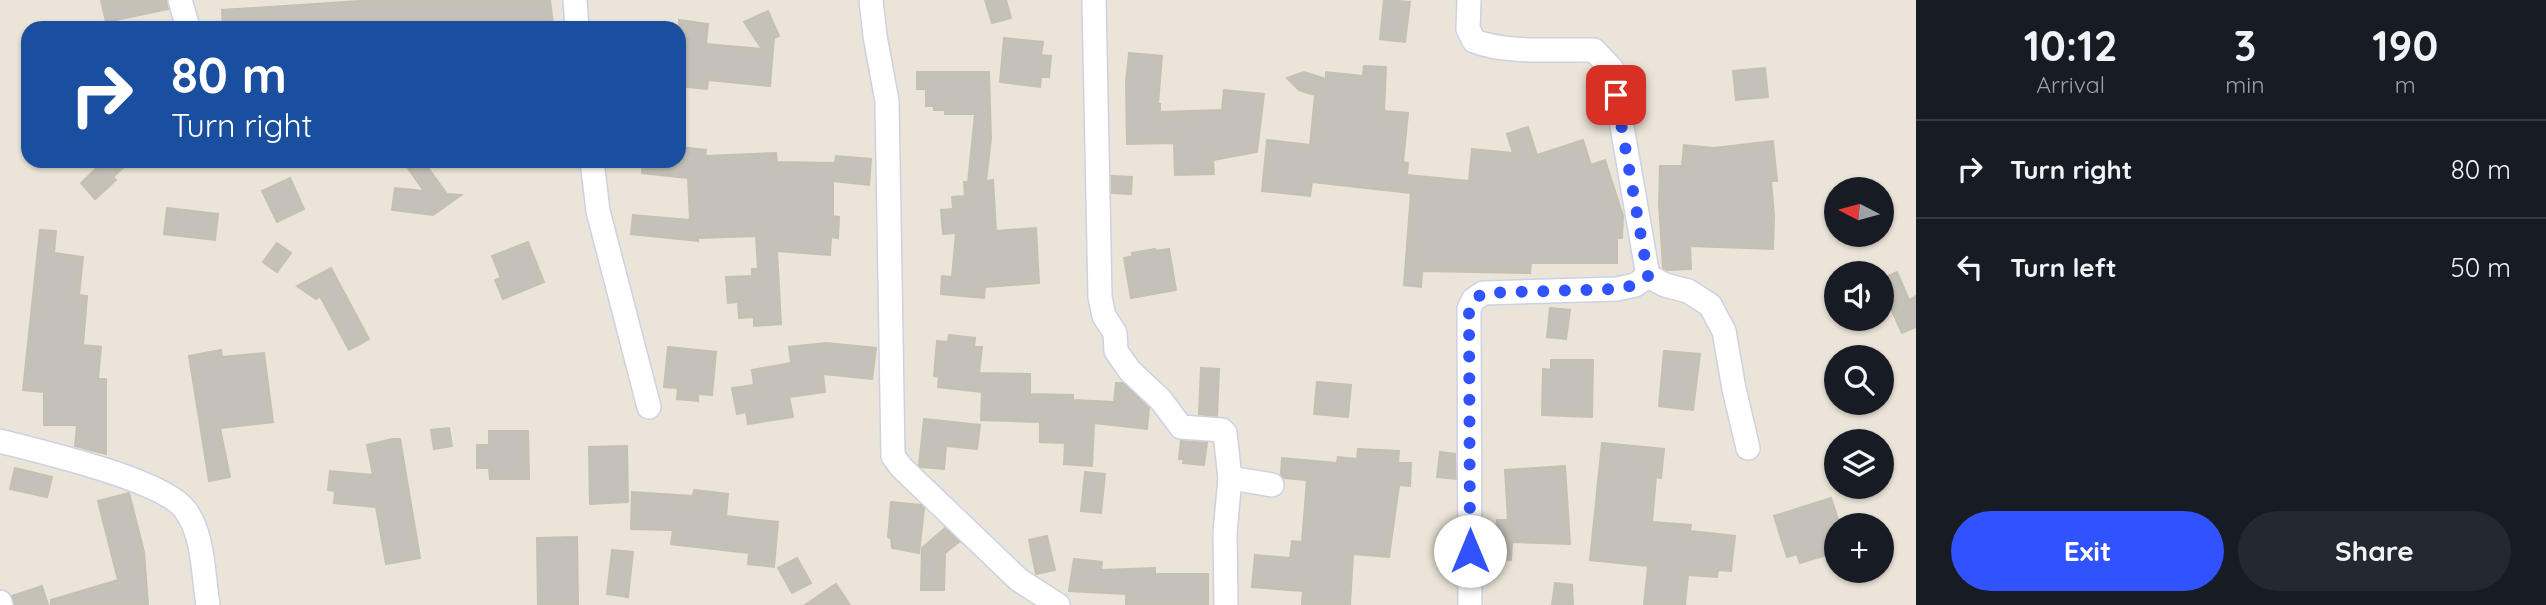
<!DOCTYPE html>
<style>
body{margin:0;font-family:Quicksand,sans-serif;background:#242831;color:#f1f3f6;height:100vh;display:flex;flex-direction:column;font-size:26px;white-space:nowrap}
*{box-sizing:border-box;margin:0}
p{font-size:23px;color:#9ea1a6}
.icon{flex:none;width:38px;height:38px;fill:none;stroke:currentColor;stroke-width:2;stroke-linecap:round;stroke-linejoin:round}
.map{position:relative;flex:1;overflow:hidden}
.drawer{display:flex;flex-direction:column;background:#171b24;width:630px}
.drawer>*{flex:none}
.hud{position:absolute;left:21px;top:21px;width:665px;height:147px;border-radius:21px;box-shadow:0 2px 5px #0004;background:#1a4fa0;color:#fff;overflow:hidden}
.needle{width:46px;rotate:276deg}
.tools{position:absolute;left:1824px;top:177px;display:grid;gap:14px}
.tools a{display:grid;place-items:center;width:70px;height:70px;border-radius:50%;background:#171b24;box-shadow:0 2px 5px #0004;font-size:35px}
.pin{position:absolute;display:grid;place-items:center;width:60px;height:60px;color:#fff;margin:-30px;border-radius:14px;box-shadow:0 4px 10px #0006}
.me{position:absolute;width:77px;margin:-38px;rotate:0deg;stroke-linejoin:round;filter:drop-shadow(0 0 5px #0008)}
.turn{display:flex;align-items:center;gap:24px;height:147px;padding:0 35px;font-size:32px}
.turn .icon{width:91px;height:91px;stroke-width:2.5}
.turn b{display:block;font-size:49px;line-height:60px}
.eta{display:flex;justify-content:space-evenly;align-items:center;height:119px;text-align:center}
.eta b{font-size:42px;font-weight:800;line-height:49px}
.button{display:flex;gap:14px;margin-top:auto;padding:14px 35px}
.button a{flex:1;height:80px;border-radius:42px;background:#3152ff;color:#fff;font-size:28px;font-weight:800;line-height:80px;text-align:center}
.button a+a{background:#242831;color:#f1f3f6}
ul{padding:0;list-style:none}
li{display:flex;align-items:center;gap:21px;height:98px;padding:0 35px;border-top:2px solid #363941}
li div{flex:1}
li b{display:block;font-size:26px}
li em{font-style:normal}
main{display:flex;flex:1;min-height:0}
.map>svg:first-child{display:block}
.building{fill:#c6c1b8;stroke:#c6c0b2;stroke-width:2}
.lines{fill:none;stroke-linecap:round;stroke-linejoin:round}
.minor-casing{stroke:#cdd1e2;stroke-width:26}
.minor{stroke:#fff;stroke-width:23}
.route{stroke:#3152ff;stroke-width:12;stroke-dasharray:0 21.6}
</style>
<main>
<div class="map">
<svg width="1916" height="605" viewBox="0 0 1916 605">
<rect width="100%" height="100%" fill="#ebe4d8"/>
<g class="building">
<path d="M101,0H166L168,9L106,22Z"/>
<path d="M376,0H550L553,24L515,28H223L222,10Z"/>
<path d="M985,0H1006L1011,18L992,23Z"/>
<path d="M1384,0L1410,2L1405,42L1380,39Z"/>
<path d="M768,11L779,36L774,38L770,86L708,80L707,89L679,86V20L708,24L706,44L762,49L744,22Z"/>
<path d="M1004,38L1043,42L1041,55L1051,56L1049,77H1041L1040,87L1000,82Z"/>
<path d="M1129,53L1162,56L1158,104H1160V112L1222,110L1224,90L1264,94L1257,152L1213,160L1214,174L1175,175L1174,143L1127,144L1126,82Z"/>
<path d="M1364,66L1386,67L1384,111L1408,113L1403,162L1408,163L1407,175L1469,181L1472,149L1513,153L1507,134L1528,127L1537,155L1583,140L1591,165L1605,160L1623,216L1622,238H1617V263H1531L1530,273L1422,271L1421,287L1404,285L1411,193L1312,182L1310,196L1262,191L1267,140L1310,145L1315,95L1299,90L1287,78L1304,72L1326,79V72L1363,76Z"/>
<path d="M1765,68L1768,97L1736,100L1733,71Z"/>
<path d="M917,72H989L991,138L986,181L993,180L996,231L1036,228L1039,283L985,287L984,298L941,294L942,276L952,277L956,233L943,234L941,210L953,209L952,197L965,196L964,182H968L975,114H945V110H934V106H926V89H917Z"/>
<path d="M1773,141L1777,181H1771L1774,216L1773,249L1690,246L1691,269L1667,270L1663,268L1659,203L1660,166H1682L1684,145L1714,148Z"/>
<path d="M679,147L706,150L705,156L776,153L777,162L835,163L836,156L871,159L869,185L833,181V216L839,217L838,238L831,237L830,255L777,251L781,324L754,326V317L739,318L738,302L728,303L726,277L752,276V269H758L756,236L698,238V241L631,234L633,215L690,220L688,178L642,173L643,161H679Z"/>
<path d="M104,161H130L113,177L116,180L95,199L81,183Z"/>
<path d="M403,161H423L447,194L461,195L433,215L392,210L395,188L424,191Z"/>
<path d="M1112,176L1132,177L1131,194L1112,193Z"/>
<path d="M290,178L304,209L277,222L262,191Z"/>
<path d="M167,208L218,214L215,240L164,234Z"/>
<path d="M40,230L56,231L54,253L83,257L79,295L87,296L83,345L101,347L98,379H106V454L75,446L77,425H44V392L23,390Z"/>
<path d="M528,242L544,282L503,299L495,280L501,278L492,256Z"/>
<path d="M277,243L291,253L277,272L263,262Z"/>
<path d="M1155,249V251L1169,249L1176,290L1131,298L1124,258L1133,256L1132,253Z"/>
<path d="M331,268L369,339L349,350L320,296L316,299L297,286Z"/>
<path d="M1897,272L1909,300L1916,296V327L1902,333L1881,287V279Z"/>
<path d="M1550,308L1570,310L1566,339L1547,337Z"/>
<path d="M949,335L975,338L974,347H982L979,373L1030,374V394L1073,395V400L1114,402L1116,383H1123L1149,408L1147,429L1094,423L1092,466L1064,464L1065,443L1040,442V422L981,420L982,392L938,387L939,377L934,376L937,341L948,342Z"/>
<path d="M826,343L876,348L872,379L823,374L825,392L789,397L793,417L748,424L746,412L737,414L732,388L754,385L752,370L791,363L789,347Z"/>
<path d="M668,347L716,352L712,395L698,394V401L677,399L678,388L664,387Z"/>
<path d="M221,350L222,357L264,353L273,422L220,428L230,477L209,481L189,356Z"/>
<path d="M1664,351L1700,354L1693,410L1659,406Z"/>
<path d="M1551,360H1593L1592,417L1542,415L1543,369L1551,370Z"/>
<path d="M1201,368L1219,369L1217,416L1199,414Z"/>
<path d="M1317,382L1351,385L1348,417L1314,414Z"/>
<path d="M924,419L980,425L977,449L946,446L944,469L921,467L919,465Z"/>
<path d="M449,428L452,446L434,449L431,430Z"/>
<path d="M489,431H528L529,479H490L489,468H477V445H489Z"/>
<path d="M392,439H400L420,558L386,564L376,507L334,503L335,491L328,490L330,471L373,475L367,445Z"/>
<path d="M1181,441L1207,443L1204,465L1183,463L1184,459H1179Z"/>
<path d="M1602,443L1664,449L1661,478L1656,477L1652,522L1691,525L1690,531L1735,536L1731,571L1718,570L1717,577L1688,575L1685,605H1644L1648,566L1590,560Z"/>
<path d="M627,446L628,502L590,504L589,447Z"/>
<path d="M1358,449L1399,451L1398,463H1411L1410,486L1399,485L1389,557L1353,554L1350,605H1302L1303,591L1252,587L1255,555L1290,558L1292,541L1302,542L1307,480L1284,478L1281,474L1282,458L1337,463L1338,457L1357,459Z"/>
<path d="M1440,452L1455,454L1456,479L1437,477Z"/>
<path d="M1565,466L1570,544L1512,542L1511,560L1491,559L1493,542H1495L1497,520H1508L1505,470Z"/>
<path d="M15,468L52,477L47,497L10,489Z"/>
<path d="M1085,472L1105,474L1101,513L1081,511Z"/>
<path d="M694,490L728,494L726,516L778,522L774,567L748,564L749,553L671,544L673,530L631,529L632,492L693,496Z"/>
<path d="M129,493L144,552L148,605H51V600L118,580L98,501Z"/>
<path d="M1831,498L1840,525H1836V552L1800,563L1797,554L1787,557L1774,516Z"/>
<path d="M891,502L921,505L924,508L919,553L892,548L891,538L888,537Z"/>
<path d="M945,528L959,542L945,553L944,590H921L922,548Z"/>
<path d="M1047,536L1055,570L1036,574L1029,540Z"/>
<path d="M577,537L578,604H538L537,538Z"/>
<path d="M612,550L633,552L628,597L607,594Z"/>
<path d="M797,558L811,583L792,593L778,568Z"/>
<path d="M1074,559L1102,562L1101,570L1155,568V574H1208V605H1126V594L1069,591Z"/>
<path d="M1555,583L1572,585L1573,605H1552Z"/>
<path d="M836,584L850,605H805Z"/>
<path d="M42,586L48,605H15L12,596Z"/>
</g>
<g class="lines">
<g class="minor-casing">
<g id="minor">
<path d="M180,0L188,28"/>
<path d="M575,0L577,28"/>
<path d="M871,0L875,36L887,101L893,456L901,467L1019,580L1058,605"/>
<path d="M1094,0L1100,297L1104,316L1115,333L1116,351L1130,371L1161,400L1181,427L1222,430L1225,433L1230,478L1272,485"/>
<path d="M1469,0L1468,29L1474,41C1508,54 1557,49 1594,50L1612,69L1648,276"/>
<path d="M592,161L598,211L649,407"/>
<path d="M1648,276L1665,285L1688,291L1710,305L1724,331L1734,389L1748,448"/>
<path d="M0,441C38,451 166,480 186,511C204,536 203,575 208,605"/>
<path d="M0,602L1,605"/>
<path d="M1226,605L1225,533L1230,478"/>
<path d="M1470,605L1469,309L1473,300L1483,293L1617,289L1635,285L1648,276"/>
</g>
</g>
<use href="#minor" class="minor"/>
</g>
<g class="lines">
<path class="route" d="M1470,551L1469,309L1474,300L1483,293L1617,289L1635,285L1648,276L1616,95"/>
</g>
</svg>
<div class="tools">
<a><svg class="needle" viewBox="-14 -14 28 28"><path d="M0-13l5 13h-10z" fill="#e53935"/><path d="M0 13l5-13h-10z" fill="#9ea1a6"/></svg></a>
<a><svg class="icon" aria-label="sound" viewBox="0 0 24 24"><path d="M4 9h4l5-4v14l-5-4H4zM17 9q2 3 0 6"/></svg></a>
<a><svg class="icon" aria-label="search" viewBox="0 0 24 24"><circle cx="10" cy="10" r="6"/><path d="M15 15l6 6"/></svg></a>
<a><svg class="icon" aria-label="layers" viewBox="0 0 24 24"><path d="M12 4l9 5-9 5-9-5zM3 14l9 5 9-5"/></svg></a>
<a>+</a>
</div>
<div class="pin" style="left:1616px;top:95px;background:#d93025"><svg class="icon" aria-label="arrive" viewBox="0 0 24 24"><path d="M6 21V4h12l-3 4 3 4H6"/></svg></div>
<svg class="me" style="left:1470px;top:551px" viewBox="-20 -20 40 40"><circle r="19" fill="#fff"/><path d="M0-13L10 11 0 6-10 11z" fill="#3152ff"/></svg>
<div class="hud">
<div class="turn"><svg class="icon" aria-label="right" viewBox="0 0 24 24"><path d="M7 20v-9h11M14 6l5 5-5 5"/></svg><div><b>80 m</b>Turn right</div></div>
</div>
</div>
<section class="drawer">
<div class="eta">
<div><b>10:12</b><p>Arrival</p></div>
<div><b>3</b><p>min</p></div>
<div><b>190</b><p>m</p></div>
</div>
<ul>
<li><svg class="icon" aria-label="right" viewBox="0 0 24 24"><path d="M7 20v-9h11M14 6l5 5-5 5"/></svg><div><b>Turn right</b></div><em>80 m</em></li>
<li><svg class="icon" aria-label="left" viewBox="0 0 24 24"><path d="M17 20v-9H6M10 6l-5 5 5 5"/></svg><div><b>Turn left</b></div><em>50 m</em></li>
</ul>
<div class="button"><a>Exit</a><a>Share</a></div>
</section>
</main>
